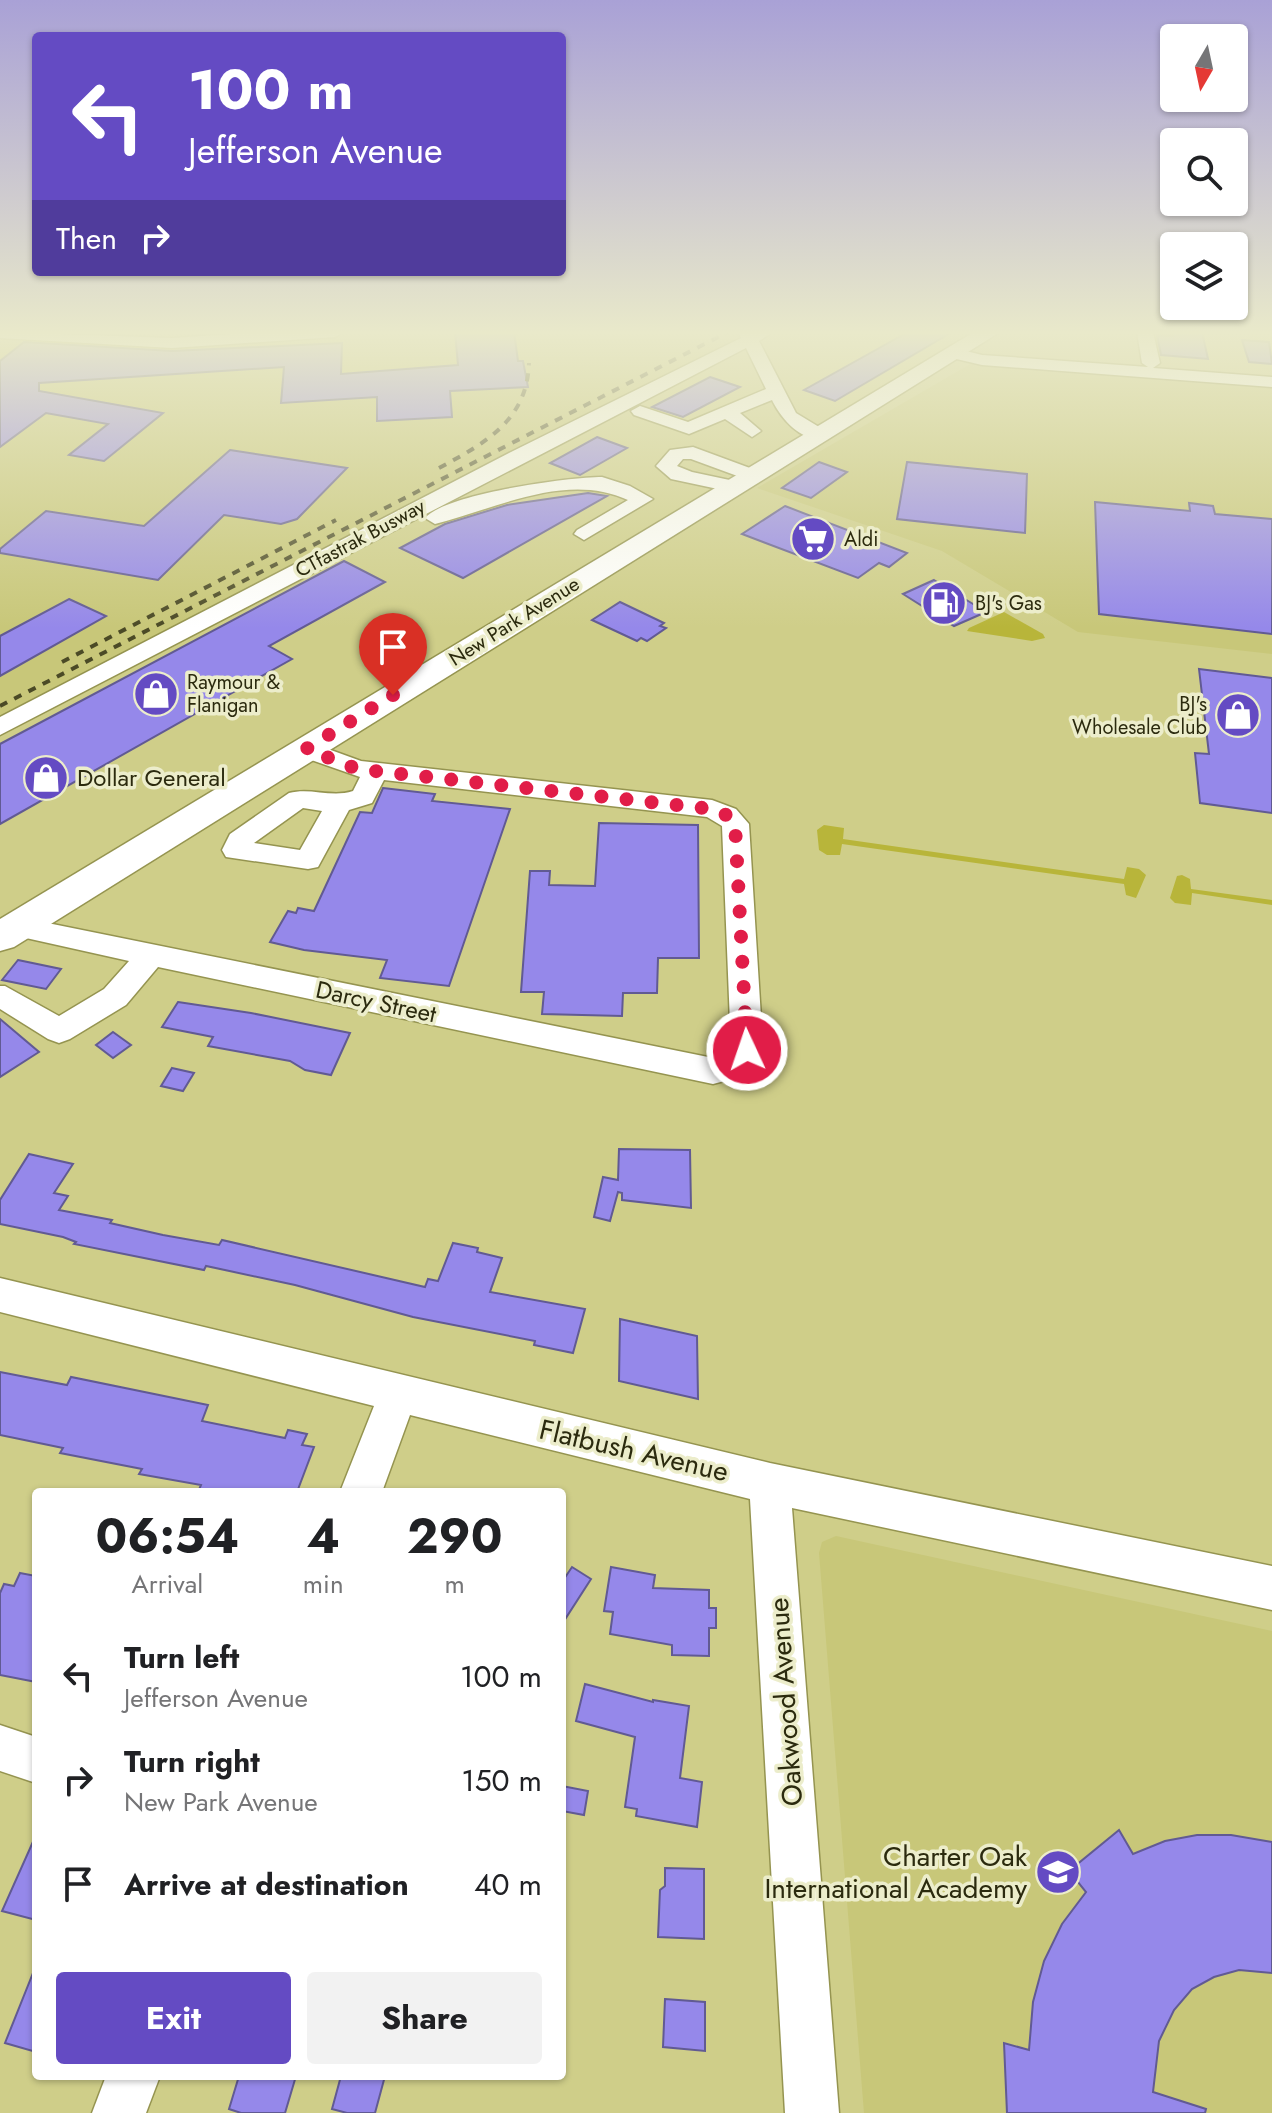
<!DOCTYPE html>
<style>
body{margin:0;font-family:Jost,sans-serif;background:#f2f2f2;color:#202124;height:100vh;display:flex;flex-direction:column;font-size:30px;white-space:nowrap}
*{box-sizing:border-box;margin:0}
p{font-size:26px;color:#757577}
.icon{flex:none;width:44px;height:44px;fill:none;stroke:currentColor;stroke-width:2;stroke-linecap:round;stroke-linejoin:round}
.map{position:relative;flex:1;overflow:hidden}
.sheet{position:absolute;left:32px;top:1488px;width:534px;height:592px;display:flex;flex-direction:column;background:#fff;border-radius:8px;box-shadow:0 2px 6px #0004}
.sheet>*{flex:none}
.top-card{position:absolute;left:32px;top:32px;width:534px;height:244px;border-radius:8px;box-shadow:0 2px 6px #0004;background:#644bc3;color:#fff;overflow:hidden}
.needle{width:52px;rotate:189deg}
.controls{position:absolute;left:1160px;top:24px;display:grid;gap:16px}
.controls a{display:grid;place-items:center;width:88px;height:88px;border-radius:8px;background:#fff;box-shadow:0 2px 6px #0004;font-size:40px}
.pin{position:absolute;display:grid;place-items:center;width:68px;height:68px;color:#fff;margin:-82px -34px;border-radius:50% 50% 50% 0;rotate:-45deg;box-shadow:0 0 8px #0007}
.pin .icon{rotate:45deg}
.me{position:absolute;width:88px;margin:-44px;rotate:357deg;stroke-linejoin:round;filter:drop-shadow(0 0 6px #0008)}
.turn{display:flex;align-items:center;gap:28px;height:168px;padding:0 24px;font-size:36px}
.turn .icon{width:104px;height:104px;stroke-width:2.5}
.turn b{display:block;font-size:56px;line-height:68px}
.then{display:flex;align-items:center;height:76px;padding:0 24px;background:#0003;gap:16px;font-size:30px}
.eta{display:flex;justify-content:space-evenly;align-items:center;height:136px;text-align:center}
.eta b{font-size:48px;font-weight:700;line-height:56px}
.action{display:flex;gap:16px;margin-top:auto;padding:16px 24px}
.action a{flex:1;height:92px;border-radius:8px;background:#644bc3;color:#fff;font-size:32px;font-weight:700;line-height:92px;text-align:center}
.action a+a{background:#f2f2f2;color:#202124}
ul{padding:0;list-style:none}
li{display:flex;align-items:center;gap:24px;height:104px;padding:0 24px}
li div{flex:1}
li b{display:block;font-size:30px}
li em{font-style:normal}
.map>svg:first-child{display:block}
.built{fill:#c8c779}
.green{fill:#b8b53a}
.building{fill:#9588ea;stroke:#615a93;stroke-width:2}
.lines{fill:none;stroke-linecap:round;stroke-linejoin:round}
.minor-casing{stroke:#959450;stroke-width:3}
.major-casing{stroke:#959450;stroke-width:3}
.minor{fill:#fff;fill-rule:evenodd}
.major{fill:#fff;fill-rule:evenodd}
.rail{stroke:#4b4a26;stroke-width:4;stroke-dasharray:8 8;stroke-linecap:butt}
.route{stroke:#e11d48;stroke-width:14;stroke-dasharray:0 25.2}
.labels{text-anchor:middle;stroke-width:7;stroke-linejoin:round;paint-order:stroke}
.far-street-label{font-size:20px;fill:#2b2a0e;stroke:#ecedcb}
.far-poi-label{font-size:20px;fill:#2b2a0e;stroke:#ecedcb;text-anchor:start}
.poi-label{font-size:24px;fill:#2b2a0e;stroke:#ecedcb;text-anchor:start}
.street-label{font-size:24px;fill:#2b2a0e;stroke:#ecedcb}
.near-street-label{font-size:28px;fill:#2b2a0e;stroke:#ecedcb}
.near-poi-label{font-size:28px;fill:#2b2a0e;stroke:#ecedcb;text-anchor:end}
</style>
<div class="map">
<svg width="1272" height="2113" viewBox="0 0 1272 2113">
<rect width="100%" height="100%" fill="#cfce89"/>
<g class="built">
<path d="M0,332H751L472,471L0,718Z"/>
<path d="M972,363L1272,386V654L1078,632L942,551L757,488Z"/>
<path d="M836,1536L1272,1631V2113H864L819,1553L822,1542Z"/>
</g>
<g class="green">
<path d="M1004,612L1043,634L1045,638L1032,641L967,631L969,628Z"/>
<path d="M824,825L844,828L843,839L1124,879L1127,867L1139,869L1146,875L1136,898L1126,895L1124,884L842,844L840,855H827L819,850L817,830Z"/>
<path d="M1182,875L1190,879L1191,889L1272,900V905L1192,893L1191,905L1175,903L1170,898L1177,876Z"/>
</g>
<g class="building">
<path d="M455,332H514L518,361H523L528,387L450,391L452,417L377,421V397L281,403L284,367L39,383V391L163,413L104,461L69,455L108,424L46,413L0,447V361L24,342L172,351L342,343L341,374L458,365Z"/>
<path d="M908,332H952L835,401L804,390Z"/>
<path d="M1172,332H1202L1208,359L1161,355L1157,335L1173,336Z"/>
<path d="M1242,340L1269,342L1272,364L1249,362Z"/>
<path d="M710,377L740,387L683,417L652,407Z"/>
<path d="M597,437L627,448L580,475L550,463Z"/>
<path d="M230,450L347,468L297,519L281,524L224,515L158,580L0,553V549L46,511L144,526Z"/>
<path d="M819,462L847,472L811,498L782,488Z"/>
<path d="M907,462L1027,474L1025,533L897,519Z"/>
<path d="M588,493L607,496L463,578L400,548L445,524L507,505Z"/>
<path d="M1095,502L1190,511L1189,503L1213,506L1215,514L1272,519V634L1099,614Z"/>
<path d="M785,506L907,553L889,567L879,563L858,578L742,534Z"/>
<path d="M344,561L385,582L269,646L292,659L0,824V744Z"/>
<path d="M934,580L986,612L954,626L903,594Z"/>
<path d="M69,599L106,616L0,676V636Z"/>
<path d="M620,602L664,623L660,626L666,628L647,641L641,638L637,641L592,620Z"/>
<path d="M1199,669L1272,678V813L1200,803L1195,753L1209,754Z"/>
<path d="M383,788L435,794L432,801L510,809L449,986L380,978L387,960L304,950L270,942L288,911L296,913L298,908L314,911L360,812L372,813Z"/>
<path d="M599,823L698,825L699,958H658L657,993H623L622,1016L542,1014L544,992H521L530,871H550L549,885L595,886Z"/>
<path d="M18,960L61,969L46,989L2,980Z"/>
<path d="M178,1002L251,1013L350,1033L331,1075L305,1070L290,1061L208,1046L213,1037L162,1027Z"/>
<path d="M0,1019L39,1052L0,1077Z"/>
<path d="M113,1032L131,1045L113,1058L96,1045Z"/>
<path d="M172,1068L194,1073L183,1091L161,1086Z"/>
<path d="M619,1149L690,1150L691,1208L622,1200V1193L618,1192L610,1221L594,1217L603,1177L618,1180Z"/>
<path d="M29,1154L73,1164L54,1193L68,1196L59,1210L112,1220L110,1223L163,1235L219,1245L222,1240L425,1287L428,1279L438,1281L453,1243L478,1248L477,1252L502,1258L490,1292L585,1309L573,1353L534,1345L535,1341L413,1317L295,1285L206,1266L204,1270L74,1244L76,1242L63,1237L0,1224V1200Z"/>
<path d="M620,1319L697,1336L698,1399L619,1381Z"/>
<path d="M0,1372L67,1385L71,1377L208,1405L202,1421L285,1438L288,1430L307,1434L302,1445L314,1447L297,1492H198L201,1485L139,1474L142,1469L60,1453L63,1448L0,1435Z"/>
<path d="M572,1567L591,1579L562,1624V1582Z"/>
<path d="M611,1567L655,1575L653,1588L709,1590V1608H716V1628H709V1656L672,1655V1645L610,1634L613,1612L604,1611Z"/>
<path d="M20,1573L36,1576V1682L0,1675V1593L4,1584L14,1586Z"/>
<path d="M585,1684L653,1702V1700L689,1706L680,1778L702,1782L697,1827L636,1816L637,1809L625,1807L635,1737L576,1721Z"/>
<path d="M562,1786L588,1791L584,1815L562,1811Z"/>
<path d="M1119,1830L1133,1854L1165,1841L1197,1835H1231L1272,1842V1973L1239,1970L1214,1977L1192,1989L1174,2010L1159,2041L1153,2092L1206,2109L1205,2113H1007L1004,2043L1029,2050L1033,2002L1044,1961L1062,1924L1086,1892L1069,1871Z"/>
<path d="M36,1835V1920L2,1911Z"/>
<path d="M665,1868L704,1869V1939L658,1937L660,1890L665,1886Z"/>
<path d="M35,1968L36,1969V2052L5,2043Z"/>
<path d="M665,1999L705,2002V2051L663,2047Z"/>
<path d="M239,2076H296L285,2113H241L229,2109Z"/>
<path d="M341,2076H385L375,2113H347L332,2109Z"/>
</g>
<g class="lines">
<g class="minor-casing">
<g id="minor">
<path d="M0,332L172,338L265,332H343L335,337L172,348L0,338Z"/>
<path d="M738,332H773L759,341L796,413L824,430L826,434L824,438C801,443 780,417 772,400L740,413L761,431L752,437L725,419L689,434L634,415L631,411L640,406L688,422L766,389L746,348L0,735V717L511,452L741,338Z"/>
<path d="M1137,332H1153L1160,363L1153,368L1272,377V387L982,365L948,357L945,353L954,348L982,355L1148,367L1142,363Z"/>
<path d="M693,447L758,471L761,475L751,481L691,459H683L677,466L692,472L739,482L742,486L732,492L671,479L656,466L670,450Z"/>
<path d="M602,477L630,486L653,499L584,540L574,534L577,530L628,500C566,471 496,509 435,524L425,518C445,494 569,477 602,477Z"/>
<path d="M306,741L361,761L712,800L736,809L749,824L763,1050L747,1075L713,1084L158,967L126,1005L70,1039L59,1043L48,1039L0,1009V986H5L59,1016L104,989L129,961L8,934L3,927L8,920L18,917L713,1058L726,1056L731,1048L722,826L707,817L384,780L372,803L349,810L318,867L308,869L226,857L222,850L230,834L289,793C310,787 331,798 353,791L360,777L297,755L293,749L297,743ZM303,808L322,811L300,850L254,843Z"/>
<path d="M0,1278L770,1463L1272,1566V1610L792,1508L839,2113H785L750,1499L410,1415L382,1492H340L374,1406L0,1312Z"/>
<path d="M0,1725L36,1737V1783L0,1771Z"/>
<path d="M106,2076H160L146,2113H92Z"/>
</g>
</g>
<g class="major-casing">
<path id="major" d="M974,332H1000L14,947L0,951V919Z"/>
</g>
<use href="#minor" class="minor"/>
<use href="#major" class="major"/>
<g class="rail">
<path d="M439,468C485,443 527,421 529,363"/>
<path d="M62,662L336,520"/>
<path d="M0,706L728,332"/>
</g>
</g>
<linearGradient id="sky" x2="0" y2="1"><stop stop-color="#a9a1d6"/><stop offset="0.53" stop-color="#e9e9ca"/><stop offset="1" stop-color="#e9e9ca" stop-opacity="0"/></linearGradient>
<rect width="1272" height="628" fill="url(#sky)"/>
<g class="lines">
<path class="route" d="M393,695L306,749L357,769L712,809L726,815L735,824L747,1050"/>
</g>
<defs>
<g id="supermarket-disc" transform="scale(2.3)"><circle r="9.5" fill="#644bc3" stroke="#ecedcb"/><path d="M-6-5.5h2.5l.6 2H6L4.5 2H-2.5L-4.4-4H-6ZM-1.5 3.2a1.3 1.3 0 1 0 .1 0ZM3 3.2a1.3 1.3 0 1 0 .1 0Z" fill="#fff"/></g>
<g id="fuel-disc" transform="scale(2.3)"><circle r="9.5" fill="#644bc3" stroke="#ecedcb"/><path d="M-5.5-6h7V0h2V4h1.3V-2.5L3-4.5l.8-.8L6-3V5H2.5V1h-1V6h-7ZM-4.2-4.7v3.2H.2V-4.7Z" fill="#fff"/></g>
<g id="shop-disc" transform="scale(2.3)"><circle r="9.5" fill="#644bc3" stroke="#ecedcb"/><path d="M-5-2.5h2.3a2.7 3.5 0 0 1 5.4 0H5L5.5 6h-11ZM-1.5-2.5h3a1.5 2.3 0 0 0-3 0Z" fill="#fff"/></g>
<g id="school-disc" transform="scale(2.3)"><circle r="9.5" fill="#644bc3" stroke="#ecedcb"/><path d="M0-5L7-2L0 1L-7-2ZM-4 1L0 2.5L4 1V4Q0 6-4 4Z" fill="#fff"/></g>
</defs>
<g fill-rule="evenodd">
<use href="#supermarket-disc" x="813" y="539"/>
<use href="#fuel-disc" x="944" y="603"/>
<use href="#shop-disc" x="156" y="694"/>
<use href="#shop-disc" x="1238" y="715"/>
<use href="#shop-disc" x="46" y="778"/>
<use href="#school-disc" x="1058" y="1872"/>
</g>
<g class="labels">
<g class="far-street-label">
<text transform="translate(360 538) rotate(-28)" y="7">CTfastrak Busway</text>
<text transform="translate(514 621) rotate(-32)" y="7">New Park Avenue</text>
</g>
<g class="far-poi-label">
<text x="844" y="546">Aldi</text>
<text x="975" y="610">BJ's Gas</text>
<text x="187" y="689">Raymour &amp;<tspan x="187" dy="23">Flanigan</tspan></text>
<text x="1207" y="711" text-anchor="end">BJ's<tspan x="1207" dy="23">Wholesale Club</tspan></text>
</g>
<g class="poi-label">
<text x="77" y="786">Dollar General</text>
</g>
<g class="street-label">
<text transform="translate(376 1002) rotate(12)" y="8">Darcy Street</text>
</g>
<g class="near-street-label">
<text transform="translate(634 1450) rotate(13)" y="10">Flatbush Avenue</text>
<text transform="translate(785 1702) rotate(-94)" y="10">Oakwood Avenue</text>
</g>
<g class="near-poi-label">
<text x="1027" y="1866">Charter Oak<tspan x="1027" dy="32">International Academy</tspan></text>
</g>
</g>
</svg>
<div class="controls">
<a><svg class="needle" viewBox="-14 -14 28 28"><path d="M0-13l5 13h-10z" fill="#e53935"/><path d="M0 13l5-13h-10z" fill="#757577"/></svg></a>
<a><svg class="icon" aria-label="search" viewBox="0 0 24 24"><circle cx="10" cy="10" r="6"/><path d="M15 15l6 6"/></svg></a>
<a><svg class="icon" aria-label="layers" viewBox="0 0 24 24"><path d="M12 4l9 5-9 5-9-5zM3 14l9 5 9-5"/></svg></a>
</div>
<div class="pin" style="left:393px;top:695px;background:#d93025"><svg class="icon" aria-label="arrive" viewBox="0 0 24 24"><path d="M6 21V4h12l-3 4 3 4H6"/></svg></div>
<svg class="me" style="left:747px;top:1050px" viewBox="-20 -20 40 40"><circle r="17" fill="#e11d48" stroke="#fff" stroke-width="3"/><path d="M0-11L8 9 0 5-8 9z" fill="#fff"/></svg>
<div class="top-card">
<div class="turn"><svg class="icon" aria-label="left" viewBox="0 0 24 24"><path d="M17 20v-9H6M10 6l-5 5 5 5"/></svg><div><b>100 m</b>Jefferson Avenue</div></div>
<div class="then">Then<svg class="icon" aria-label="right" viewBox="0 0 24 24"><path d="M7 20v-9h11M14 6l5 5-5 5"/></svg></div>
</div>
<section class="sheet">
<div class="eta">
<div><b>06:54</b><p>Arrival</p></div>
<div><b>4</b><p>min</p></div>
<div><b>290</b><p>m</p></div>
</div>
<ul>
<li><svg class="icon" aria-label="left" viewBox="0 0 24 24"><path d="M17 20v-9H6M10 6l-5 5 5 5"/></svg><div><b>Turn left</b><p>Jefferson Avenue</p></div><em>100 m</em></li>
<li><svg class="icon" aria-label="right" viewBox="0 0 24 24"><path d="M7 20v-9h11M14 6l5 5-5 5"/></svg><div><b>Turn right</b><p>New Park Avenue</p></div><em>150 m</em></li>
<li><svg class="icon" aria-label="arrive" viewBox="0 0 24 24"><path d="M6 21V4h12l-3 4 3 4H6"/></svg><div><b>Arrive at destination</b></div><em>40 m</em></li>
</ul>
<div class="action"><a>Exit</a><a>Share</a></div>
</section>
</div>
